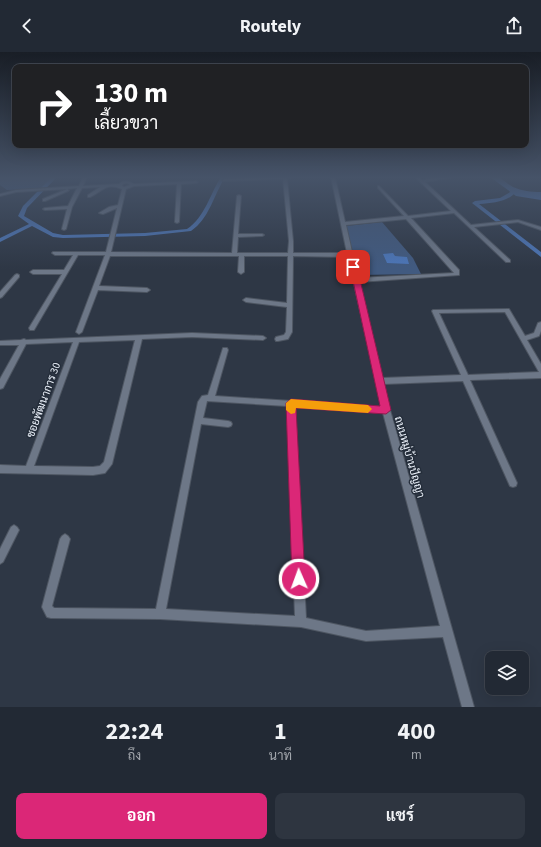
<!DOCTYPE html>
<html lang="th">
<meta charset="utf-8">
<style>
body{margin:0;font-family:"Source Sans 3",Sarabun,sans-serif;background:#2e3540;color:#f1f3f6;height:100vh;display:flex;flex-direction:column;font-size:15px;white-space:nowrap}
*{box-sizing:border-box;margin:0}
p{font-size:13px;color:#a2a6ac}
.icon{flex:none;width:22px;height:22px;fill:none;stroke:currentColor;stroke-width:2;stroke-linecap:round;stroke-linejoin:round}
.map{position:relative;height:655px;overflow:hidden}
.side{display:flex;flex-direction:column;background:#222934;flex:1}
.side>*{flex:none}
.banner{position:absolute;left:12px;top:12px;width:517px;height:84px;border-radius:8px;box-shadow:0 4px 16px #0002,0 0 0 1px #3f454f;background:#202124;color:#fff;overflow:hidden}
.controls{position:absolute;left:485px;top:599px;display:grid;gap:8px}
.controls a{display:grid;place-items:center;width:44px;height:44px;border-radius:8px;background:#222934;box-shadow:0 4px 16px #0002,0 0 0 1px #3f454f;font-size:20px}
.pin{position:absolute;display:grid;place-items:center;width:34px;height:34px;color:#fff;margin:-17px;border-radius:8px;box-shadow:0 2px 6px #0006}
.me{position:absolute;width:44px;margin:-22px;rotate:358deg;stroke-linejoin:round;filter:drop-shadow(0 0 3px #0008)}
.turn{display:flex;align-items:center;gap:14px;height:84px;padding:0 16px;font-size:18px}
.turn .icon{width:52px;height:52px;stroke-width:2.5}
.turn b{display:block;font-size:28px;line-height:34px}
.eta{display:flex;justify-content:space-evenly;align-items:center;height:68px;text-align:center}
.eta b{font-size:24px;font-weight:700;line-height:28px}
.primary-button{display:flex;gap:8px;margin-top:auto;padding:8px 16px}
.primary-button a{flex:1;height:46px;border-radius:8px;background:#db2777;color:#fff;font-size:16px;font-weight:700;line-height:46px;text-align:center}
.primary-button a+a{background:#2e3540;color:#f1f3f6}
header{display:flex;justify-content:space-between;align-items:center;height:52px;padding:0 16px;background:#222934;font-size:18px;font-weight:700}
.map>svg:first-child{display:block}
.green{fill:#415a80}
.water{fill:#4c76b8}
.lines{fill:none;stroke-linecap:round;stroke-linejoin:round}
.canal{fill:#4c76b8;fill-rule:evenodd}
.street-casing{stroke:#4e5662;stroke-width:2}
.street{fill:#6d7787;fill-rule:evenodd}
.route{fill:#db2777;stroke:#8e194d}
.slow{fill:#f59e0b}
.labels{text-anchor:middle;stroke-width:3;stroke-linejoin:round;paint-order:stroke}
.street-label{font-size:11px;fill:#eff5fe;stroke:#242d3a}
</style>
<header><svg class="icon" aria-label="back" viewBox="0 0 24 24"><path d="M15 5l-7 7 7 7"/></svg>Routely<svg class="icon" aria-label="share" viewBox="0 0 24 24"><path d="M12 15V3M7 8l5-5 5 5M5 13v7h14v-7"/></svg></header>
<div class="map">
<svg width="541" height="655" viewBox="0 0 541 655">
<rect width="100%" height="100%" fill="#2e3745"/>
<g class="green">
<path d="M0,125H54L45,136L7,138L0,133Z"/>
<path d="M382,170L413,206L421,222L358,223L346,174Z"/>
</g>
<g class="water">
<path d="M490,125C504,125 502,129 513,135C522,139 531,140 541,140V148L516,144Z"/>
<path d="M393,201L395,204L407,205L409,212L387,211L383,202Z"/>
</g>
<g class="lines">
<g class="canal">
<path d="M52,125H57L27,156L24,164L53,181L63,183L145,181L187,177C205,165 210,142 221,125H225C214,143 209,167 191,179L145,184L63,186L53,185L32,174L0,190V186L29,172L18,164L23,154Z"/>
<path d="M512,139L516,140C507,150 493,151 479,152L541,200V205L472,151L475,149L500,146Z"/>
</g>
<g class="street-casing">
<g id="street">
<path d="M83,125H87L83,134L119,132C123,128 129,129 134,132L196,129L198,130L196,131L181,132L179,170L177,171L175,170L177,132L134,134L126,137L111,200L232,201L237,144L239,143L241,144L238,182H262L264,183L262,184L238,185L237,201H288L289,189L283,127L223,129L222,128L224,127L295,125L287,126L293,189V201H347L331,125H335L345,170L404,164L378,136V134H379L408,164L451,159L415,125H419L422,128L442,125H454L425,130L471,173L518,168L541,175V178L518,170L474,175L510,208V210H506L454,161L411,166L459,218V223L359,230L382,326L461,323L432,259L433,258L509,257L525,284L534,281L538,271L541,270V279L539,284L527,288L541,312V326L470,328L517,431L516,434L513,435L510,434L463,329L383,332L390,358L474,655H462L443,585L366,589L301,575L160,567L51,566L47,565L42,555L60,487L62,484L65,482L68,484L70,487L52,554L54,556L156,557L198,350L202,344L208,343L223,296H227L228,298L215,344L382,355L348,205L293,204L292,280L288,287L278,289H276L275,287L276,285L284,283L286,280L287,255L246,250L243,248L246,246L287,251L288,204H244V220L241,222L238,220L239,204H110L99,234L147,236L150,238L147,240L98,238L82,280L79,282L76,280L105,203H78L34,278H30L29,276L62,222H33L30,220L33,218H64L73,203H55L52,201L53,200H106L117,156L103,162L99,161L109,155L118,153L122,137C106,130 103,139 90,145H88V143L100,135L82,136L72,155L66,177L64,178L62,177L67,157L45,158L43,157L45,156L68,154L77,136L67,137L69,138L68,139L45,149H43V147L67,137L16,140L0,144V142L16,138L79,134ZM127,131L130,133L124,135L122,134L123,132ZM406,167L454,221L358,226L346,173ZM505,260L539,320H540L468,323L439,261ZM207,349L287,354L295,564L166,557L201,372L228,375L231,374L232,372L231,370L228,369L203,366ZM295,355L383,361L440,574L366,579L306,566Z"/>
<path d="M17,222L19,223V225L2,245L0,246V240L15,223Z"/>
<path d="M192,281L263,284L266,286L263,288L192,285L142,287L112,412L105,421L93,423L0,421V413L26,414L73,290L26,292L3,336L0,337V327L19,293H0V289L21,288L24,287L26,288ZM135,288L104,410L100,414L93,415L34,414L79,290Z"/>
<path d="M14,473L17,475L19,478L3,510L0,512V497L11,475Z"/>
</g>
</g>
<use href="#street" class="street"/>
</g>
<linearGradient id="sky" x2="0" y2="1"><stop stop-color="#191e26"/><stop offset="0.58" stop-color="#465368"/><stop offset="1" stop-color="#465368" stop-opacity="0"/></linearGradient>
<rect width="541" height="217" fill="url(#sky)"/>
<path class="route" d="M353,213L357,215L391,358L386,362L296,356L305,527L303,531L299,533L294,531L292,527L286,351L291,347L380,354L350,215Z"/>
<path class="slow" d="M291,347L368,353L372,357L368,361L296,356L295,361L291,362L286,358V351Z"/>
<g class="labels">
<g class="street-label">
<text transform="translate(43 348) rotate(-70)" y="4">ซอยพัฒนาการ 30</text>
<text transform="translate(410 405) rotate(74)" y="4">ถนนหมู่บ้านปัญญา</text>
</g>
</g>
</svg>
<div class="controls">
<a><svg class="icon" aria-label="layers" viewBox="0 0 24 24"><path d="M12 4l9 5-9 5-9-5zM3 14l9 5 9-5"/></svg></a>
</div>
<div class="pin" style="left:353px;top:215px;background:#d93025"><svg class="icon" aria-label="arrive" viewBox="0 0 24 24"><path d="M6 21V4h12l-3 4 3 4H6"/></svg></div>
<svg class="me" style="left:299px;top:527px" viewBox="-20 -20 40 40"><circle r="17" fill="#db2777" stroke="#fff" stroke-width="3"/><path d="M0-11L8 9 0 5-8 9z" fill="#fff"/></svg>
<div class="banner">
<div class="turn"><svg class="icon" aria-label="right" viewBox="0 0 24 24"><path d="M7 20v-9h11M14 6l5 5-5 5"/></svg><div><b>130 m</b>เลี้ยวขวา</div></div>
</div>
</div>
<section class="side">
<div class="eta">
<div><b>22:24</b><p>ถึง</p></div>
<div><b>1</b><p>นาที</p></div>
<div><b>400</b><p>m</p></div>
</div>
<div class="primary-button"><a>ออก</a><a>แชร์</a></div>
</section>
